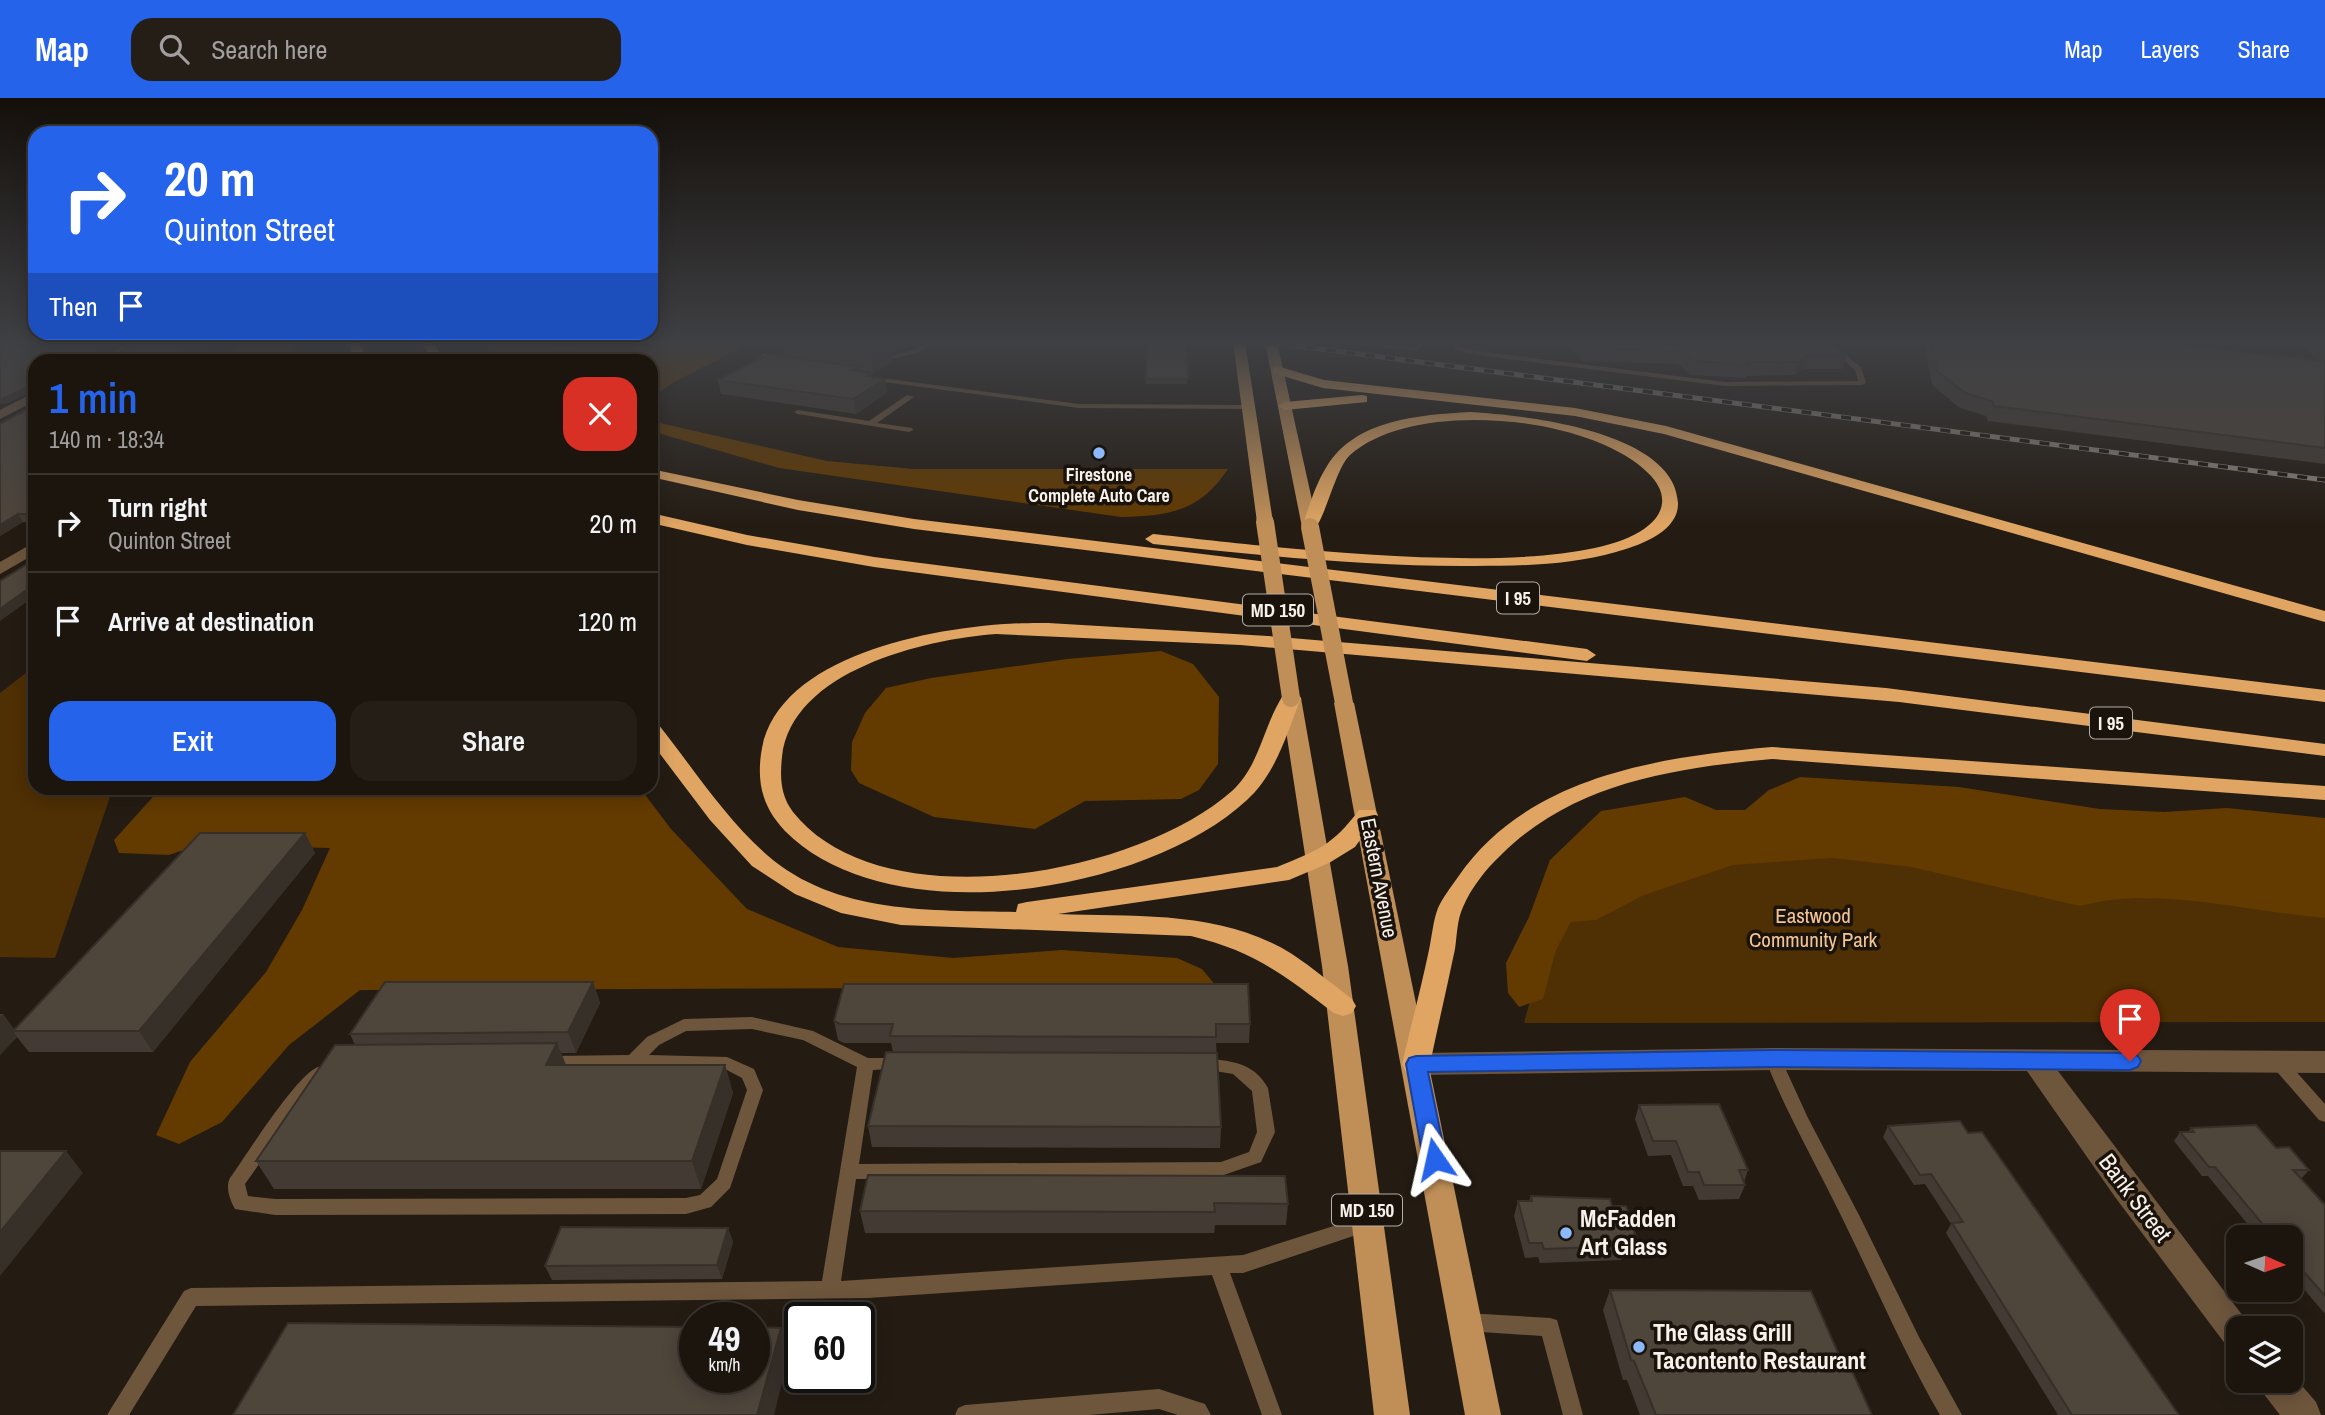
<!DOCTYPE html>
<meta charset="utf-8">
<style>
body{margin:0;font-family:"Archivo Narrow",sans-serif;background:#241e17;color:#f1f3f6;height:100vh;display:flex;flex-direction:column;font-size:26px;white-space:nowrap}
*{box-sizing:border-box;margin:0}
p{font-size:23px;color:#a09f9e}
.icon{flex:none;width:38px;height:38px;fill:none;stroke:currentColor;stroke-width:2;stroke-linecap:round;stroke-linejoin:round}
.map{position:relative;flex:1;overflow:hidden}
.sheet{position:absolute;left:28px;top:256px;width:630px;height:441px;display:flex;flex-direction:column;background:#1b150e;border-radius:21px;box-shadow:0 4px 18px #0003,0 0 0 2px #39342e}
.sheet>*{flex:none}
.top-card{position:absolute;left:28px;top:28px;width:630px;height:214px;border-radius:21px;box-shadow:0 4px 18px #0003,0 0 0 2px #39342e;background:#2563eb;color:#fff;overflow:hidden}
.needle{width:46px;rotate:93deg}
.fabs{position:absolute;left:2226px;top:1127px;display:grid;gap:14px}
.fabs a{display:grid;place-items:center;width:77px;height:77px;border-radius:14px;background:#1b150e;box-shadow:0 4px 18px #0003,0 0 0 2px #39342e;font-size:35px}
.speed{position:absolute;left:679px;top:1204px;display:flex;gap:14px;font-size:35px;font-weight:700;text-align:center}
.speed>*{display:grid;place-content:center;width:91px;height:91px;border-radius:50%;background:#1b150e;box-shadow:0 4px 18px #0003,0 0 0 2px #39342e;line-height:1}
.speed small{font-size:18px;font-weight:400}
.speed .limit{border:4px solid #111;border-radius:10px;background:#fff;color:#111}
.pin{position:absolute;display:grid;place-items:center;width:60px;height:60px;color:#fff;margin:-72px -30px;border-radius:50% 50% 50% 0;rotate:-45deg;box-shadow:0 0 7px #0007}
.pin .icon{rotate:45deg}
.me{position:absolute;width:77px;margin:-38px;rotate:349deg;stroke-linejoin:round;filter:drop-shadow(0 0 5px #0008)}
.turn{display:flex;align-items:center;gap:24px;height:147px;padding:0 21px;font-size:32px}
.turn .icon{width:91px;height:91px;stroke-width:2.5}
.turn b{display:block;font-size:49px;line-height:60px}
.then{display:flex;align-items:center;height:66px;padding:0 21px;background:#0003;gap:14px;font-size:26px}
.round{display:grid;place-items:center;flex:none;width:74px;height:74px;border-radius:21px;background:#241e17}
.overview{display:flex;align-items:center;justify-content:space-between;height:119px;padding:0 21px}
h1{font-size:42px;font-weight:600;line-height:52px;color:#2563eb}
.button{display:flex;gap:14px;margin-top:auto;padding:14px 21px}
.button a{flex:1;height:80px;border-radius:21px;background:#2563eb;color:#fff;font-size:28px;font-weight:600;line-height:80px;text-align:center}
.button a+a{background:#241e17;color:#f1f3f6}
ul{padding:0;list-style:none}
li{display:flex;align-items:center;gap:21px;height:98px;padding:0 21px;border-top:2px solid #39342e}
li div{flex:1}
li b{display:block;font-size:26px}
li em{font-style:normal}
header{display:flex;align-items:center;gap:42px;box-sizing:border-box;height:98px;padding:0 35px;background:#2563eb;color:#fff}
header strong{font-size:33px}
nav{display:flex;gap:38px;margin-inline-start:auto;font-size:24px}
.search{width:490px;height:63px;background:#241e17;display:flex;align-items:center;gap:18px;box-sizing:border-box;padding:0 24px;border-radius:21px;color:#a09f9e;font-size:26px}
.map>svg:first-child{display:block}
.green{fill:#4f2f04}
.forest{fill:#633a00}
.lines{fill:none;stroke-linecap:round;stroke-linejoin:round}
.lane{fill:#6e563d;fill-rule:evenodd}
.street{fill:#6e563d;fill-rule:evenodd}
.primary{fill:#c08f58;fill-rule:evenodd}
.highway{fill:#e0a563;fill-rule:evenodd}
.rail-casing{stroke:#88817a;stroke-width:5}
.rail{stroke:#1a130b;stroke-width:3.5;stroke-dasharray:10;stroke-linecap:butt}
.primary-bridge{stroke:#c08f58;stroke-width:18}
.wall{fill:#433b33}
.shaded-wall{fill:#373029}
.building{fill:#4e453b;stroke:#373029;stroke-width:2}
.route{fill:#2563eb;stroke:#184099;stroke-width:2}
.poi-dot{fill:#8bb9fc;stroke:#1a130b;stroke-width:2.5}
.labels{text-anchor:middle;stroke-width:7;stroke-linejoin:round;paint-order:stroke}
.far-poi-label{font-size:18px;font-weight:bold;fill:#f7f1eb;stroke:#1a130b}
.shield{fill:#1a130b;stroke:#b5aea8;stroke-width:2}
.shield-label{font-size:19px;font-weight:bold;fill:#f7f1eb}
.street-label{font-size:21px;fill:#f7f1eb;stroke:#1a130b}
.park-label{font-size:21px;fill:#f4c594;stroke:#1a130b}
.near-street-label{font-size:24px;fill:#f7f1eb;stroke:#1a130b}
.near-poi-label{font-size:24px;font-weight:bold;fill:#f7f1eb;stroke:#1a130b;text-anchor:start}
</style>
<header>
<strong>Map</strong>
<div class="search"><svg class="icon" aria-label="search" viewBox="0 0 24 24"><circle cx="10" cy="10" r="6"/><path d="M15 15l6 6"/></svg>Search here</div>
<nav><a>Map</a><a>Layers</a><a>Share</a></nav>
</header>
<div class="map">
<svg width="2325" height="1317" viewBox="0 0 2325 1317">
<rect width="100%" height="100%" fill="#241c13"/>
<g class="green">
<path d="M35,568V690H113L55,860L0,859V595Z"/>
<path d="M1718,744L2325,777V924L1524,925L1549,833Z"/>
</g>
<g class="forest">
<path d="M243,244H294L290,262H224Z"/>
<path d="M484,244L563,248L626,244H752L674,284L651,300V262H503Z"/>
<path d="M651,323L827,363L913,371H1228C1200,413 1170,418 1121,419L779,370L651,333Z"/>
<path d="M1161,553L1193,566L1219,599L1218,666L1199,692L1181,701L1085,703L1035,731L934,719L859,685L851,672L852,644L865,615L886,590L931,580L1067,561Z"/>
<path d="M1800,679L1959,689L2100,711L2164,714L2227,710L2325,720V820C2249,814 2154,787 2080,808L1911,769L1832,760L1733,767L1644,797L1596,822L1571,824L1556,852L1543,901L1519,909L1508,895L1506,865L1529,819L1550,762L1601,713L1685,699L1716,712H1745L1769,692Z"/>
<path d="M161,690H640L671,731L747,811L838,849L953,860L1062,852L1177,860L1202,871L1217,889L360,892L289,947L222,1024L179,1046L156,1037L190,964L266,874L302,812L330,750L198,747L169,757L119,755L114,742Z"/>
</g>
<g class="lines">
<g class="lane">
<path d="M928,244H935L917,255L890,261L886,259L913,252Z"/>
<path d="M1344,244L1415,249L1420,244H1426L1417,253L1347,246Z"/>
<path d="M1450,244H1456L1460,249L1485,254L1725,284L1858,283L1855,272L1822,244H1829L1861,269L1866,285L1862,287L1725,288L1485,258L1455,252Z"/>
<path d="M763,256H767L765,261L778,264V268L758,264L757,262Z"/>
<path d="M866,278L1079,306L1248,307L1252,309L1248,311L1079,310L869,282L865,280Z"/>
<path d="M907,297L914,299L877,325L912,330L913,332L909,334L798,316L794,314L798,312L869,323Z"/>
<path d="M752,919L813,933L868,960H897L903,962L905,966L903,970L873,972L859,1066L1221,1064L1249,1054L1257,1034L1252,993L1233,976L1196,970L1194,966L1196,962L1202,960C1229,963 1253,963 1268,990L1275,1034L1261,1064L1221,1078L856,1081L841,1183L1243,1157L1368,1117L1374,1119L1377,1125L1374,1131L1243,1175H1230L1282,1317H1262L1212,1177L868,1200L196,1208L129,1317H107L184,1193L191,1190L822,1183L857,969L803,942L752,931L686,933L659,947L649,957L727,959L754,971L763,992L730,1090L711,1109L686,1116L275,1117L235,1111C230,1102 225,1089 230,1080C247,1056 294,981 316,970C321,968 321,969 327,970L329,975L327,980L311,993L245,1086L248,1098L275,1101L686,1100L700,1097L717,1081L747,992L742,980L725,971L551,970L545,968L543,964L545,960L551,958L629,957L647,939L684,921Z"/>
<path d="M1773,955L1779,957L1781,961L1808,1020L1859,1117L1919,1239L1962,1317H1940C1905,1257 1878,1193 1847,1130C1820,1073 1788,1019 1765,961L1767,957Z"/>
<path d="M2278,958L2284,960L2325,1006V1024L2319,1022L2272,968L2270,964L2272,960Z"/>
<path d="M1466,1215L1550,1220L1557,1222L1583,1317H1563L1542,1238L1466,1233L1459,1231L1456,1224L1459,1217Z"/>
<path d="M1159,1291L1205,1306L1211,1317H1178L1159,1311L1089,1317H955L958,1310L965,1307Z"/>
</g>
<g class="street">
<path d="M130,244H145L111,262H97Z"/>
<path d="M35,294V303L0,321V312Z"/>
<path d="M35,444V456L0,476V464Z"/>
<path d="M1773,950L2325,953V975L2058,973L2252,1230H2238V1252L2226,1247L2115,1099L2027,973L1773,972L1416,977L1406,974L1402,966L1406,958L1416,955Z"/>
<path d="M2291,1275L2316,1304L2321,1317H2280L2263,1295L2258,1283H2291Z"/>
</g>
<g class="primary">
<path d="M1233,244H1245L1273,424L1265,429L1257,424Z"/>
<path d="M1265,244H1277L1318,429L1316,432L1310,434L1302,429Z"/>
<path d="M1291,594L1301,600L1348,868L1410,1317H1374L1322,868L1281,600Z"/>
<path d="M1344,599L1354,605L1501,1317H1465L1334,605Z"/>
</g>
<g class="highway">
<path d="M349,244H361L365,262H353Z"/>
<path d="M421,244H433L444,262H432Z"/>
<path d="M1277,268L1324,282L1575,310L1666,328L2325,513V524L1664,336L1575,318L1323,290L1273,275V269Z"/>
<path d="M1362,297L1367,298V304L1285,312L1278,308L1285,304Z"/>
<path d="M1470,314C1523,317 1675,333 1678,405C1679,434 1638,448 1616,454C1570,467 1522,468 1475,468C1367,469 1260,457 1153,446L1145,441L1153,436C1256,447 1564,487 1644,431C1667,415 1668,394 1648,375C1590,317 1413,300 1350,357C1334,372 1324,430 1310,434L1304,432L1302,429C1309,409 1315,387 1327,368C1356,321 1420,317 1470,314Z"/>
<path d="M651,371L798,402L914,421L2325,592V604L914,431L798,412L651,379Z"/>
<path d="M651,415L747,437L874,459L1587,551L1596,557L1587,563L874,469L747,447L651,425Z"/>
<path d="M1048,525L1268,538L1886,590L2325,646V658L1899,604L1240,547L996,536C925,541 791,573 782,659C780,678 780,697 793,714C881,825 1138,777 1232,693C1261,666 1263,627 1284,596H1298L1301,600C1287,635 1276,676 1247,702C1147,795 889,838 785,733C763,710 757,686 761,656C775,549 964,523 1048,525Z"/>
<path d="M651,624L658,626C693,670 725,720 767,757C836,817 932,812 1016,814L1018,806L1027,804L1277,769C1318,752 1332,748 1359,712H1375L1378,717L1355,749L1329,765L1289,782L1058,816C1137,819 1222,812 1292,856C1313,870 1332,886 1352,901L1356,908L1352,915L1343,918L1334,915C1284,877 1254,853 1191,838L901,827L841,815L795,796L752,768L710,722L651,644Z"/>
<path d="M1772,649L2325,688V702L1772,661C1674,670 1573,685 1501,757C1486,771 1471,790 1463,809C1457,822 1457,837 1455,851C1447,889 1438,928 1430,966L1426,974L1416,977L1406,974L1402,966C1411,928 1421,890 1429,852C1432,838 1433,823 1438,810C1443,799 1451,789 1458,779C1527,678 1659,659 1772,649Z"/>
</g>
<g class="rail-casing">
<path id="rail" d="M1266,244L2325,382"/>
</g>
<use href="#rail" class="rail"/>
<g class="primary-bridge">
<path d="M1265,424L1291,600"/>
<path d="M1310,429L1344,605"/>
</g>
</g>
<g class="wall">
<path d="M782,244H922L892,255L893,263L873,275L859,273L872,275V279L885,281L887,295L856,316L721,296L718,282L785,258Z"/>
<path d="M1565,244H1830L1847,257L1842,271H1804L1794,277L1746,278V280L1691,277L1678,266L1582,263Z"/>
<path d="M1927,244H2160L2161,245L2317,262L2300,244H2325V366L1988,323L1986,318L1960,310L1932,287L1925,249Z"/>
<path d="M1147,245H1186L1187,286H1146Z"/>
<path d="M35,307V424H23L0,438V326Z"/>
<path d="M305,735L315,755L153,954H29L17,939L0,957V916H3L14,931Z"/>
<path d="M593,884L600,905L576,955H561L566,967H725L733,995L701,1091H274L256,1063L355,947L350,936Z"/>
<path d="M834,923L1250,926L1249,945H1216L1221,1029L1220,1050L872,1049L868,1028L893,954L891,945H844L838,942Z"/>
<path d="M1639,1007L1748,1072L1744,1084L1745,1087L1739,1101L1699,1102L1693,1088H1683L1671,1057L1648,1058L1635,1021Z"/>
<path d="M1888,1028L2179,1317H2058L1946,1135L1951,1126L1925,1086L1914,1087L1883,1039Z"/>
<path d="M2191,1030L2276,1050L2309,1072L2302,1080H2301L2325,1107V1216L2291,1176V1139H2254L2253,1138L2255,1135L2208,1078H2202L2174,1043L2180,1034H2188Z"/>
<path d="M868,1077L1288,1106L1286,1127H1215L1214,1135H865L860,1113Z"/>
<path d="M1531,1098L1612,1108L1638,1145L1633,1159H1622L1621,1162L1540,1165L1538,1159L1525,1160L1514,1118L1518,1103H1529Z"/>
<path d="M728,1130L733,1144L722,1181L552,1182L545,1168Z"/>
<path d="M1610,1192L1842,1264L1872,1317H1640L1627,1282H1623L1603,1212Z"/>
</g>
<g class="shaded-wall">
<path d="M114,244H125L94,262L92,256Z"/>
<path d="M200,244H211L178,262H166Z"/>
<path d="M880,244H922L892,255L893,263L873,275L870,250Z"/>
<path d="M1808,257L1804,271L1794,277L1798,264Z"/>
<path d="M872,275L874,289L885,281L887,295L856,316L853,301L867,278Z"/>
<path d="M33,286L35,292L8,305L0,306V301Z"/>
<path d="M18,416L23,424L0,438V427Z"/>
<path d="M35,486V498L0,523V511Z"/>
<path d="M305,735L315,755L153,954L139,933Z"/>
<path d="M593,884L600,905L576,955L568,934Z"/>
<path d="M3,916L15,933H13L17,939L0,957V919Z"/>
<path d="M557,945L568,972L546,967Z"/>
<path d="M725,967L733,995L701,1091L692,1063Z"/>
<path d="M66,1053L83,1075L0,1178V1134Z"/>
<path d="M728,1130L733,1144L722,1181L717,1167Z"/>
<path d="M781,1230L789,1257L774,1317H757Z"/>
</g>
<g class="building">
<path d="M0,244H114L92,256L95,260H109L140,244H200L166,262H35V295L33,286L5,300L0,301Z"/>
<path d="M825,244H880L870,250Z"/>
<path d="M1579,244H1830L1847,257H1808L1798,264H1747L1749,266L1694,263L1682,253L1585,250Z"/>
<path d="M1931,244H2160L2161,245L2325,263V350L1994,308L1992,303L1965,295L1937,273Z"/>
<path d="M2319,244H2325V250Z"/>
<path d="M1147,245H1186L1188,281H1146Z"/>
<path d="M769,256L859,269L852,272L872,275L867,278L885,281L853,301L718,282Z"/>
<path d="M35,307V332L27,336H35V416H18L0,427V326Z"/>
<path d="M35,461V486L0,511V483Z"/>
<path d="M200,735H305L139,933H13Z"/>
<path d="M385,884H593L568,934L350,936Z"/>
<path d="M844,886H1248L1250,926H1216V939L890,938L893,926H840L834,923Z"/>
<path d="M557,945L546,967H725L692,1063H256L335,947Z"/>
<path d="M886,954L1217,955L1221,1029L868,1028Z"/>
<path d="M1719,1006L1748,1072H1739L1745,1087H1704L1699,1074H1688L1676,1043H1653L1639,1007Z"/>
<path d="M1960,1023L1968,1035L1982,1034L2179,1317H2072L1952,1125L1963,1124L1931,1076L1920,1077L1888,1028Z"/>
<path d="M2256,1027L2276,1050L2289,1049L2309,1072H2293L2325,1107V1198L2291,1159V1139H2269L2260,1129H2265L2215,1069H2209L2180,1034H2194L2191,1030Z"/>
<path d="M0,1053H66L0,1134Z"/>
<path d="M868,1077L1285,1078L1288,1106L1214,1105L1215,1114L860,1113Z"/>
<path d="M1531,1098L1610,1101L1612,1108H1626L1638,1145L1625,1144L1626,1148L1544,1151L1542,1145H1529L1518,1103H1532Z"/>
<path d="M561,1129L728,1130L717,1167L545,1168Z"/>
<path d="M1610,1192L1811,1193L1842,1264H1848L1872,1317H1656L1634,1263L1631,1262Z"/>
<path d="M288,1225L695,1229V1279H754V1229L781,1230L757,1317H233Z"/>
</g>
<linearGradient id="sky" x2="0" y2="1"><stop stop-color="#140f0a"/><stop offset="0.57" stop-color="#3f4044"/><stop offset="1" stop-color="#3f4044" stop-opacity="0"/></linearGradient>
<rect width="2325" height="428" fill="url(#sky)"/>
<path class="route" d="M1773,952L2130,955L2138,958L2141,963L2138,969L2130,972L1773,969L1428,974L1446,1061L1443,1068L1435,1070L1427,1068L1423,1061L1406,966L1409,960L1416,958Z"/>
<g class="poi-dot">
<circle cx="1099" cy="355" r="7"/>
<circle cx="1566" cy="1135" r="7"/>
<circle cx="1639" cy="1249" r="7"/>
</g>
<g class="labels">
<g class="far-poi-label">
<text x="1099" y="383">Firestone<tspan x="1099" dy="21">Complete Auto Care</tspan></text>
</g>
<g class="shield">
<rect x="1497" y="484.5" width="42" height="31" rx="5"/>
<rect x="1243" y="496.5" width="70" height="31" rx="5"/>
<rect x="2090" y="609.5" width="42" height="31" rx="5"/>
<rect x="1332" y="1096.5" width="70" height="31" rx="5"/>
</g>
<g class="shield-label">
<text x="1518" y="507">I 95</text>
<text x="1278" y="519">MD 150</text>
<text x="2111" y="632">I 95</text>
<text x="1367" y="1119">MD 150</text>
</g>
<g class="street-label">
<text transform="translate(1379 780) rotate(79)" y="7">Eastern Avenue</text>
</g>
<g class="park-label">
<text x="1813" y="825">Eastwood<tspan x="1813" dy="24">Community Park</tspan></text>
</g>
<g class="near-street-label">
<text transform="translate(2135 1100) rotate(53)" y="8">Bank Street</text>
</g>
<g class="near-poi-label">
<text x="1580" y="1129">McFadden<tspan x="1580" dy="28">Art Glass</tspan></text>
<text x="1653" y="1243">The Glass Grill<tspan x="1653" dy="28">Tacontento Restaurant</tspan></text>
</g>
</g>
</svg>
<div class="fabs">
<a><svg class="needle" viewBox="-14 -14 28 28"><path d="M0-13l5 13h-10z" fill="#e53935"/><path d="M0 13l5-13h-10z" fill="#a09f9e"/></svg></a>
<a><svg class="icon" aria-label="layers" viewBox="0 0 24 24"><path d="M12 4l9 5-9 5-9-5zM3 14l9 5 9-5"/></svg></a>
</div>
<div class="speed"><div>49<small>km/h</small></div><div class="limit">60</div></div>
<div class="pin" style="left:2130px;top:963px;background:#d93025"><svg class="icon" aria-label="arrive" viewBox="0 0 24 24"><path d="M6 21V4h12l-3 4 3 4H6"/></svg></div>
<svg class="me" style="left:1435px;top:1061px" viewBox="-20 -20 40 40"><path d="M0-17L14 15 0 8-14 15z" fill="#2563eb" stroke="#fff" stroke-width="4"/></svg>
<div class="top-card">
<div class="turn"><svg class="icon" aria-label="right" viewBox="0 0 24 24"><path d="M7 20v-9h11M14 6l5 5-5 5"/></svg><div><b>20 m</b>Quinton Street</div></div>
<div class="then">Then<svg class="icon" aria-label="arrive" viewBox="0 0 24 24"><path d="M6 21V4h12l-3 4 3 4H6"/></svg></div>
</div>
<section class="sheet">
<div class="overview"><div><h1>1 min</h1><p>140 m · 18:34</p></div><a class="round" style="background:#d93025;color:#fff"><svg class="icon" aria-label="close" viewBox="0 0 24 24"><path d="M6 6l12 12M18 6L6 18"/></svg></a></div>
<ul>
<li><svg class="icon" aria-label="right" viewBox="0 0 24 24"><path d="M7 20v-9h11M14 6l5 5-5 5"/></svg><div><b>Turn right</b><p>Quinton Street</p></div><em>20 m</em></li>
<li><svg class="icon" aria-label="arrive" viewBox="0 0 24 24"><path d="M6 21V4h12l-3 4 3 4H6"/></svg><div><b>Arrive at destination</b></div><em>120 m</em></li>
</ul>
<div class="button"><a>Exit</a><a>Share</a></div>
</section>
</div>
